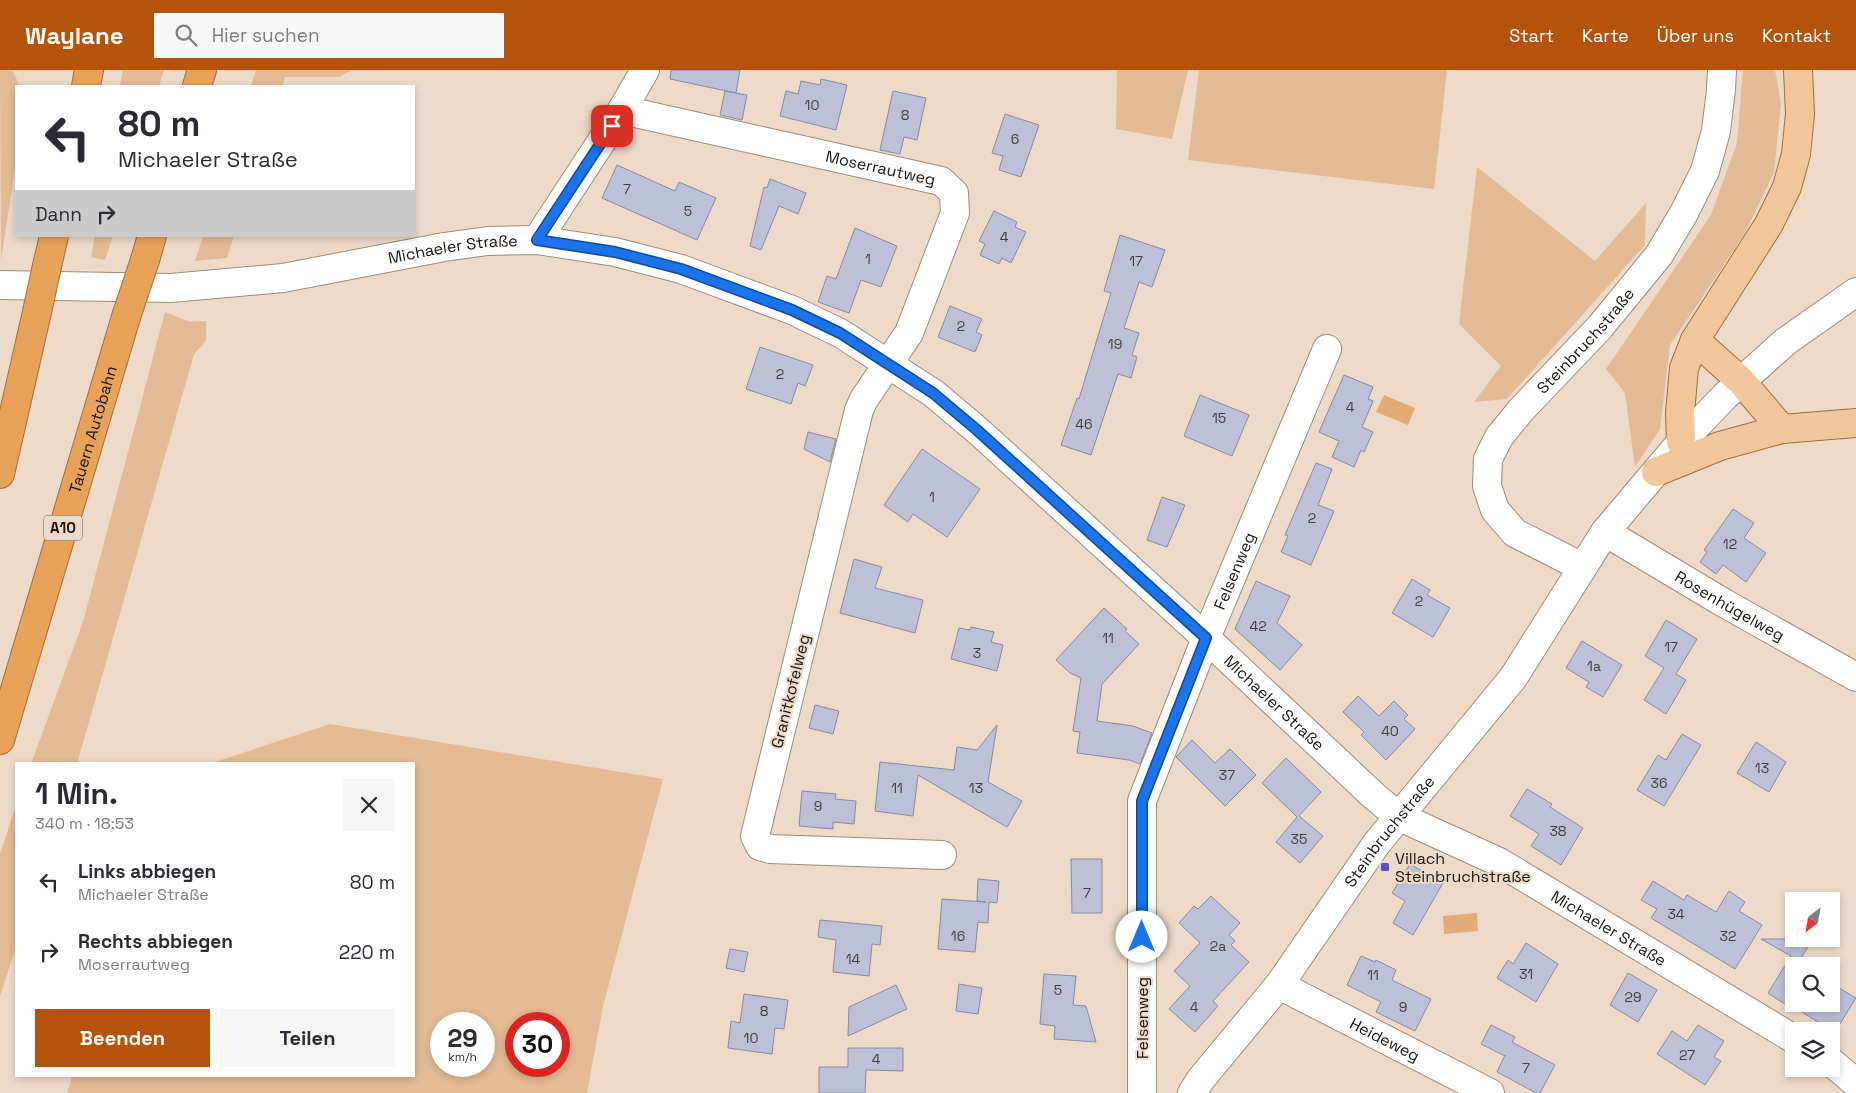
<!DOCTYPE html>
<html lang="de">
<meta charset="utf-8">
<style>
body{margin:0;font-family:"Space Grotesk",sans-serif;background:#f7f7f7;color:#2b2b33;height:100vh;display:flex;flex-direction:column;font-size:19px;white-space:nowrap}
*{box-sizing:border-box;margin:0}
p{font-size:16px;color:#7c7c81}
.icon{flex:none;width:28px;height:28px;fill:none;stroke:currentColor;stroke-width:2;stroke-linecap:round;stroke-linejoin:round}
.map{position:relative;flex:1;overflow:hidden}
.panel{position:absolute;left:15px;top:692px;width:400px;height:315px;display:flex;flex-direction:column;background:#fff;border-radius:0px;box-shadow:0 2px 8px #0003}
.panel>*{flex:none}
.guide{position:absolute;left:15px;top:15px;width:400px;height:152px;border-radius:0px;box-shadow:0 2px 8px #0003;background:#fff;color:#2b2b33;overflow:hidden}
.needle{width:32px;rotate:211deg}
.tools{position:absolute;left:1785px;top:822px;display:grid;gap:10px}
.tools a{display:grid;place-items:center;width:55px;height:55px;border-radius:0px;background:#fff;box-shadow:0 2px 8px #0003;font-size:25px}
.speed{position:absolute;left:430px;top:942px;display:flex;gap:10px;font-size:25px;font-weight:700;text-align:center}
.speed>*{display:grid;place-content:center;width:65px;height:65px;border-radius:50%;background:#fff;box-shadow:0 2px 8px #0003;line-height:1}
.speed small{font-size:12px;font-weight:400}
.speed .limit{border:8px solid #d22;background:#fff;color:#111}
.pin{position:absolute;display:grid;place-items:center;width:42px;height:42px;color:#fff;margin:-21px;border-radius:10px;box-shadow:0 2px 8px #0006}
.me{position:absolute;width:55px;margin:-28px;rotate:0deg;stroke-linejoin:round;filter:drop-shadow(0 0 4px #0008)}
.turn{display:flex;align-items:center;gap:18px;height:105px;padding:0 20px;font-size:22px}
.turn .icon{width:65px;height:65px;stroke-width:2.5}
.turn b{display:block;font-size:35px;line-height:42px}
.then{display:flex;align-items:center;height:48px;padding:0 20px;background:#0003;gap:10px;font-size:19px}
.round{display:grid;place-items:center;flex:none;width:52px;height:52px;border-radius:0px;background:#f7f7f7}
.headline{display:flex;align-items:center;justify-content:space-between;height:85px;padding:0 20px}
h1{font-size:30px;font-weight:700;line-height:38px}
.button{display:flex;gap:10px;margin-top:auto;padding:10px 20px}
.button a{flex:1;height:58px;border-radius:0px;background:#b45309;color:#fff;font-size:20px;font-weight:700;line-height:58px;text-align:center}
.button a+a{background:#f7f7f7;color:#2b2b33}
ul{padding:0;list-style:none}
li{display:flex;align-items:center;gap:15px;height:70px;padding:0 20px}
li div{flex:1}
li b{display:block;font-size:19px}
li em{font-style:normal}
header{display:flex;align-items:center;gap:30px;box-sizing:border-box;height:70px;padding:0 25px;background:#b45309;color:#fff}
header strong{font-size:24px}
nav{display:flex;gap:28px;margin-inline-start:auto;font-size:18px}
.search{width:350px;height:45px;background:#f7f7f7;display:flex;align-items:center;gap:12px;box-sizing:border-box;padding:0 18px;border-radius:0px;color:#7c7c81;font-size:19px}
.map>svg:first-child{display:block}
.green{fill:#e3bb95;fill-rule:evenodd}
.water{fill:#e3ac76}
.building{fill:#bdc0d6;stroke:#888a9f}
.lines{fill:none;stroke-linecap:round;stroke-linejoin:round}
.minor-casing{stroke:#9d8b7b;stroke-width:30}
.major-casing{stroke:#a0703e;stroke-width:30}
.highway-casing{stroke:#a0703e;stroke-width:30}
.minor{stroke:#fff;stroke-width:28}
.major{stroke:#f1c79b;stroke-width:28}
.highway{stroke:#e8a259;stroke-width:28}
.highway-bridge-casing{stroke:#a0703e;stroke-width:30;stroke-linecap:butt}
.highway-bridge{stroke:#e8a259;stroke-width:28}
.route-casing{stroke:#114b97;stroke-width:12}
.route{stroke:#1a73e8;stroke-width:9}
.poi-dot{fill:#5952ca;stroke:#eddac9;stroke-width:2}
.labels{text-anchor:middle;stroke-width:4;stroke-linejoin:round;paint-order:stroke}
.number-label{font-size:14px;fill:#423e3f}
.shield{fill:#eddac9;stroke:#594f45;stroke-width:1}
.shield-label{font-size:15px;font-weight:bold;fill:#19130d}
.street-label{font-size:16px;fill:#19130d;stroke:#eddac9}
.poi-label{font-size:16px;fill:#19130d;stroke:#eddac9;text-anchor:start}
</style>
<header>
<strong>Waylane</strong>
<div class="search"><svg class="icon" aria-label="search" viewBox="0 0 24 24"><circle cx="10" cy="10" r="6"/><path d="M15 15l6 6"/></svg>Hier suchen</div>
<nav><a>Start</a><a>Karte</a><a>Über uns</a><a>Kontakt</a></nav>
</header>
<div class="map">
<svg width="1856" height="1023" viewBox="0 0 1856 1023">
<rect width="100%" height="100%" fill="#eddac9"/>
<g class="green">
<path d="M0,0H12L20,16H16V93L1,190Z"/>
<path d="M123,0H164L159,16H120Z"/>
<path d="M256,0H352L339,7H285L282,16H251Z"/>
<path d="M1117,0H1188L1172,69L1116,59Z"/>
<path d="M1199,0H1447L1434,119L1188,90Z"/>
<path d="M1743,0H1775L1781,34L1774,102L1745,163L1670,275L1660,359L1635,397L1625,323L1606,299L1711,145L1737,73Z"/>
<path d="M1477,97L1595,191L1646,133L1645,175L1507,329L1474,332L1501,296L1459,254Z"/>
<path d="M95,166H113L105,190L91,187Z"/>
<path d="M203,166H234L227,188L195,191Z"/>
<path d="M165,242L190,252L206,251V271L194,284L77,694H31L83,552Z"/>
<path d="M330,654L663,709L603,936L587,1023H67L72,1006H414V694H209ZM441,954H484V996H441ZM516,954H559V996H516Z"/>
<path d="M16,736V877L0,926V784Z"/>
</g>
<g class="water">
<path d="M1384,325L1415,338L1408,355L1376,342Z"/>
<path d="M1477,843L1478,861L1444,864L1443,846Z"/>
</g>
<g class="building">
<path d="M671,0H740L736,23L670,9Z"/>
<path d="M821,9L847,15L836,60L780,46L786,21L798,24L801,11L820,15Z"/>
<path d="M725,21L747,25L742,50L720,45Z"/>
<path d="M893,21L926,28L917,70L904,67L900,84L880,80Z"/>
<path d="M1005,44L1039,55L1021,107L999,100L1003,86L992,83Z"/>
<path d="M617,95L675,121L679,112L716,128L697,170L602,128Z"/>
<path d="M770,109L806,123L798,144L779,136L761,180L750,176L764,117L767,118Z"/>
<path d="M994,141L1017,152L1015,157L1026,162L1011,193L1002,188L999,194L980,185L985,174L979,171Z"/>
<path d="M855,158L897,176L881,217L861,210L849,243L818,232L827,206L836,209Z"/>
<path d="M1120,165L1165,180L1152,217L1139,212L1124,258L1139,263L1132,285L1137,287L1131,308L1118,304L1091,385L1061,375L1077,328L1079,329L1111,223L1104,221Z"/>
<path d="M950,236L982,249L976,262L982,265L975,282L938,267Z"/>
<path d="M760,277L813,295L805,316L798,313L791,334L746,319Z"/>
<path d="M1344,305L1373,317L1368,329L1373,331L1362,357L1373,362L1364,382L1361,380L1354,397L1332,387L1339,371L1319,362Z"/>
<path d="M1200,325L1249,345L1232,386L1184,366Z"/>
<path d="M808,362L836,369L830,392L804,379Z"/>
<path d="M922,379L980,419L947,467L913,444L908,452L884,435Z"/>
<path d="M1316,393L1332,399L1318,435L1334,441L1311,495L1281,482L1288,466L1285,465Z"/>
<path d="M1162,427L1185,435L1167,477L1147,470Z"/>
<path d="M1733,439L1754,453L1744,468L1766,483L1746,512L1723,495L1716,504L1700,492L1707,482L1704,480Z"/>
<path d="M854,489L882,497L875,518L923,530L915,563L840,543Z"/>
<path d="M1412,509L1430,520L1427,525L1450,538L1433,567L1392,543Z"/>
<path d="M1256,511L1290,526L1277,553L1302,575L1280,600L1235,559Z"/>
<path d="M1104,538L1127,559L1125,561L1139,574L1102,614L1097,651L1133,656L1152,663L1140,694L1129,690L1077,683L1080,662L1073,661L1081,608L1070,603L1056,590Z"/>
<path d="M1666,550L1697,569L1676,604L1686,610L1666,644L1644,630L1664,598L1645,586Z"/>
<path d="M971,557L994,562L991,572L1003,575L997,601L951,589L959,558L970,560Z"/>
<path d="M1582,571L1622,595L1603,627L1586,617L1589,612L1566,598Z"/>
<path d="M1358,626L1379,646L1394,631L1408,645L1404,649L1415,659L1386,690L1361,665L1364,662L1343,642Z"/>
<path d="M815,635L839,641L833,664L809,658Z"/>
<path d="M997,655L988,712L1022,731L1007,757L918,705L913,746L875,741L880,692L954,700L957,677L977,680Z"/>
<path d="M1682,664L1701,675L1664,736L1637,720L1658,685L1666,690Z"/>
<path d="M1192,670L1215,693L1230,679L1256,705L1225,736L1176,687Z"/>
<path d="M1756,672L1786,692L1769,722L1737,703Z"/>
<path d="M1286,688L1321,722L1299,746L1323,766L1300,793L1276,772L1297,747L1262,713Z"/>
<path d="M1527,719L1552,734L1550,737L1583,758L1561,795L1531,776L1539,764L1510,746Z"/>
<path d="M802,721L836,724L835,729L856,731L854,754L833,752V759L799,756Z"/>
<path d="M1071,789H1102V843H1072Z"/>
<path d="M1410,794L1443,813L1413,865L1393,853L1405,831L1392,823Z"/>
<path d="M978,809L999,811L997,833L989,832L988,853L978,852L975,882L938,879L942,829L986,832L977,831Z"/>
<path d="M1653,811L1684,830L1687,825L1716,842L1729,821L1745,832L1739,841L1762,855L1735,899L1651,848L1657,839L1641,830Z"/>
<path d="M1211,826L1240,853L1229,865L1235,871L1231,875L1249,892L1213,931L1218,936L1195,962L1169,939L1190,916L1174,901L1200,873L1179,853L1194,836L1198,839Z"/>
<path d="M820,850L882,856L880,875L872,874L869,906L833,902L836,870L818,867Z"/>
<path d="M1761,869H1813L1799,891L1794,888V934H1831V931L1839,918L1856,928L1831,968V960L1794,937V940L1768,923L1791,886Z"/>
<path d="M1526,873L1558,894L1536,932L1497,908L1508,890L1513,894Z"/>
<path d="M730,879L748,882L744,902L726,898Z"/>
<path d="M1361,886L1375,892L1376,890L1396,900L1392,910L1431,929L1415,961L1376,942L1381,932L1347,915Z"/>
<path d="M1628,903L1657,920L1638,952L1610,935Z"/>
<path d="M1044,904L1076,906L1073,935L1086,936L1096,972L1054,969L1055,956L1040,954Z"/>
<path d="M959,914L982,918L978,944L956,941Z"/>
<path d="M896,915L907,939L848,966L849,937Z"/>
<path d="M744,924L788,930L784,959L775,958L772,984L728,978L731,951L740,953Z"/>
<path d="M1491,955L1515,967L1512,972L1555,995L1540,1023H1536L1497,1002L1505,985V986L1481,974Z"/>
<path d="M1698,955L1724,971L1714,987L1721,991L1705,1015L1657,984L1672,961L1687,971Z"/>
<path d="M848,978H903V1001L866,1000L865,1023H819V997H848Z"/>
</g>
<g class="lines">
<g class="minor-casing">
<g id="minor">
<path id="s1" d="M622,40L941,111L954,123L955,143L909,263L864,329L859,340L755,766L760,776L770,779L942,785"/>
<path d="M537,170L622,40L645,0"/>
<path id="s2" d="M0,215L171,218L283,208L444,177L488,171L537,170L615,182L681,199L792,240L840,263L933,323L977,360L1206,568L1374,726L1398,746L1499,792L1794,969"/>
<path id="s3" d="M1605,462L1724,533L1856,607"/>
<path id="s4" d="M1582,497L1515,463L1495,440L1487,416L1488,389L1499,367L1521,340L1600,257L1659,185L1684,143L1705,101L1716,61L1721,20L1722,0"/>
<path id="s5" d="M1279,915L1490,1023"/>
<path d="M1831,992L1856,1013"/>
<path id="s6" d="M1142,1023V731L1206,568L1327,279"/>
<path id="s7" d="M1192,1023L1201,1009L1279,915L1377,773L1513,608L1605,462L1681,372L1725,326L1785,272L1856,222"/>
</g>
</g>
<g class="major-casing">
<g id="major">
<path d="M1695,270L1741,311L1782,359L1856,353"/>
<path d="M1681,372L1680,343L1684,298L1695,270L1769,154L1787,117L1796,84L1800,44L1798,0"/>
<path d="M1656,402L1720,376L1782,359"/>
</g>
</g>
<g class="highway-casing">
<g id="highway">
<path d="M86,16L89,0"/>
<path d="M197,16L202,0"/>
<path d="M145,190L152,166"/>
<path d="M47,196L54,166"/>
<path d="M0,404L37,242"/>
<path id="s8" d="M0,670L126,247"/>
</g>
</g>
<use href="#minor" class="minor"/>
<use href="#major" class="major"/>
<use href="#highway" class="highway"/>
<g class="highway-bridge-casing">
<g id="highway-bridge">
<path d="M37,242L47,196"/>
<path d="M126,247L145,190"/>
</g>
</g>
<use href="#highway-bridge" class="highway-bridge"/>
</g>
<g class="lines">
<g class="route-casing">
<path id="route" d="M612,56L537,170L615,182L681,199L792,240L840,263L933,323L977,360L1206,568L1142,731V867"/>
</g>
<use href="#route" class="route"/>
</g>
<rect class="poi-dot" x="1380" y="792" width="10" height="10" rx="2.5"/>
<g class="labels">
<g class="number-label">
<text x="812" y="40">10</text>
<text x="905" y="50">8</text>
<text x="1015" y="74">6</text>
<text x="627" y="124">7</text>
<text x="688" y="146">5</text>
<text x="1004" y="172">4</text>
<text x="868" y="194">1</text>
<text x="1136" y="196">17</text>
<text x="961" y="261">2</text>
<text x="1115" y="279">19</text>
<text x="780" y="309">2</text>
<text x="1350" y="342">4</text>
<text x="1219" y="353">15</text>
<text x="1084" y="359">46</text>
<text x="932" y="432">1</text>
<text x="1312" y="453">2</text>
<text x="1730" y="479">12</text>
<text x="1419" y="536">2</text>
<text x="1258" y="561">42</text>
<text x="1108" y="573">11</text>
<text x="1671" y="582">17</text>
<text x="977" y="588">3</text>
<text x="1594" y="601">1a</text>
<text x="1390" y="666">40</text>
<text x="1762" y="703">13</text>
<text x="1227" y="710">37</text>
<text x="1659" y="718">36</text>
<text x="897" y="723">11</text>
<text x="976" y="723">13</text>
<text x="818" y="741">9</text>
<text x="1558" y="766">38</text>
<text x="1299" y="774">35</text>
<text x="1087" y="828">7</text>
<text x="1676" y="849">34</text>
<text x="958" y="871">16</text>
<text x="1728" y="871">32</text>
<text x="1218" y="881">2a</text>
<text x="853" y="894">14</text>
<text x="1526" y="909">31</text>
<text x="1373" y="910">11</text>
<text x="1058" y="925">5</text>
<text x="1633" y="932">29</text>
<text x="1194" y="942">4</text>
<text x="1403" y="942">9</text>
<text x="764" y="946">8</text>
<text x="751" y="973">10</text>
<text x="1687" y="990">27</text>
<text x="876" y="994">4</text>
<text x="1526" y="1003">7</text>
</g>
<rect class="shield" x="44" y="445.5" width="38" height="25" rx="4"/>
<g class="shield-label">
<text x="63" y="463">A10</text>
</g>
<g class="street-label">
<text dy="6" stroke="none"><textPath href="#s1" startOffset="265">Moserrautweg</textPath></text>
<text dy="6" stroke="none"><textPath href="#s2" startOffset="456">Michaeler Straße</textPath></text>
<text dy="6" stroke="none"><textPath href="#s4" startOffset="312">Steinbruchstraße</textPath></text>
<text dy="6" stroke="none"><textPath href="#s8" startOffset="324">Tauern Autobahn</textPath></text>
<text dy="6" stroke="none"><textPath href="#s6" startOffset="540">Felsenweg</textPath></text>
<text dy="6" stroke="none"><textPath href="#s3" startOffset="145">Rosenhügelweg</textPath></text>
<text transform="translate(790 621) rotate(-76)" y="6">Granitkofelweg</text>
<text dy="6" stroke="none"><textPath href="#s2" startOffset="1431">Michaeler Straße</textPath></text>
<text dy="6" stroke="none"><textPath href="#s7" startOffset="328">Steinbruchstraße</textPath></text>
<text dy="6" stroke="none"><textPath href="#s2" startOffset="1838">Michaeler Straße</textPath></text>
<text transform="translate(1142 948) rotate(-90)" y="6">Felsenweg</text>
<text dy="6" stroke="none"><textPath href="#s5" startOffset="119">Heideweg</textPath></text>
</g>
<g class="poi-label">
<text x="1395" y="794">Villach<tspan x="1395" dy="18">Steinbruchstraße</tspan></text>
</g>
</g>
</svg>
<div class="tools">
<a><svg class="needle" viewBox="-14 -14 28 28"><path d="M0-13l5 13h-10z" fill="#e53935"/><path d="M0 13l5-13h-10z" fill="#7c7c81"/></svg></a>
<a><svg class="icon" aria-label="search" viewBox="0 0 24 24"><circle cx="10" cy="10" r="6"/><path d="M15 15l6 6"/></svg></a>
<a><svg class="icon" aria-label="layers" viewBox="0 0 24 24"><path d="M12 4l9 5-9 5-9-5zM3 14l9 5 9-5"/></svg></a>
</div>
<div class="speed"><div>29<small>km/h</small></div><div class="limit">30</div></div>
<div class="pin" style="left:612px;top:56px;background:#d93025"><svg class="icon" aria-label="arrive" viewBox="0 0 24 24"><path d="M6 21V4h12l-3 4 3 4H6"/></svg></div>
<svg class="me" style="left:1142px;top:867px" viewBox="-20 -20 40 40"><circle r="19" fill="#fff"/><path d="M0-13L10 11 0 6-10 11z" fill="#1a73e8"/></svg>
<div class="guide">
<div class="turn"><svg class="icon" aria-label="left" viewBox="0 0 24 24"><path d="M17 20v-9H6M10 6l-5 5 5 5"/></svg><div><b>80 m</b>Michaeler Straße</div></div>
<div class="then">Dann<svg class="icon" aria-label="right" viewBox="0 0 24 24"><path d="M7 20v-9h11M14 6l5 5-5 5"/></svg></div>
</div>
<section class="panel">
<div class="headline"><div><h1>1 Min.</h1><p>340 m · 18:53</p></div><a class="round"><svg class="icon" aria-label="close" viewBox="0 0 24 24"><path d="M6 6l12 12M18 6L6 18"/></svg></a></div>
<ul>
<li><svg class="icon" aria-label="left" viewBox="0 0 24 24"><path d="M17 20v-9H6M10 6l-5 5 5 5"/></svg><div><b>Links abbiegen</b><p>Michaeler Straße</p></div><em>80 m</em></li>
<li><svg class="icon" aria-label="right" viewBox="0 0 24 24"><path d="M7 20v-9h11M14 6l5 5-5 5"/></svg><div><b>Rechts abbiegen</b><p>Moserrautweg</p></div><em>220 m</em></li>
</ul>
<div class="button"><a>Beenden</a><a>Teilen</a></div>
</section>
</div>
